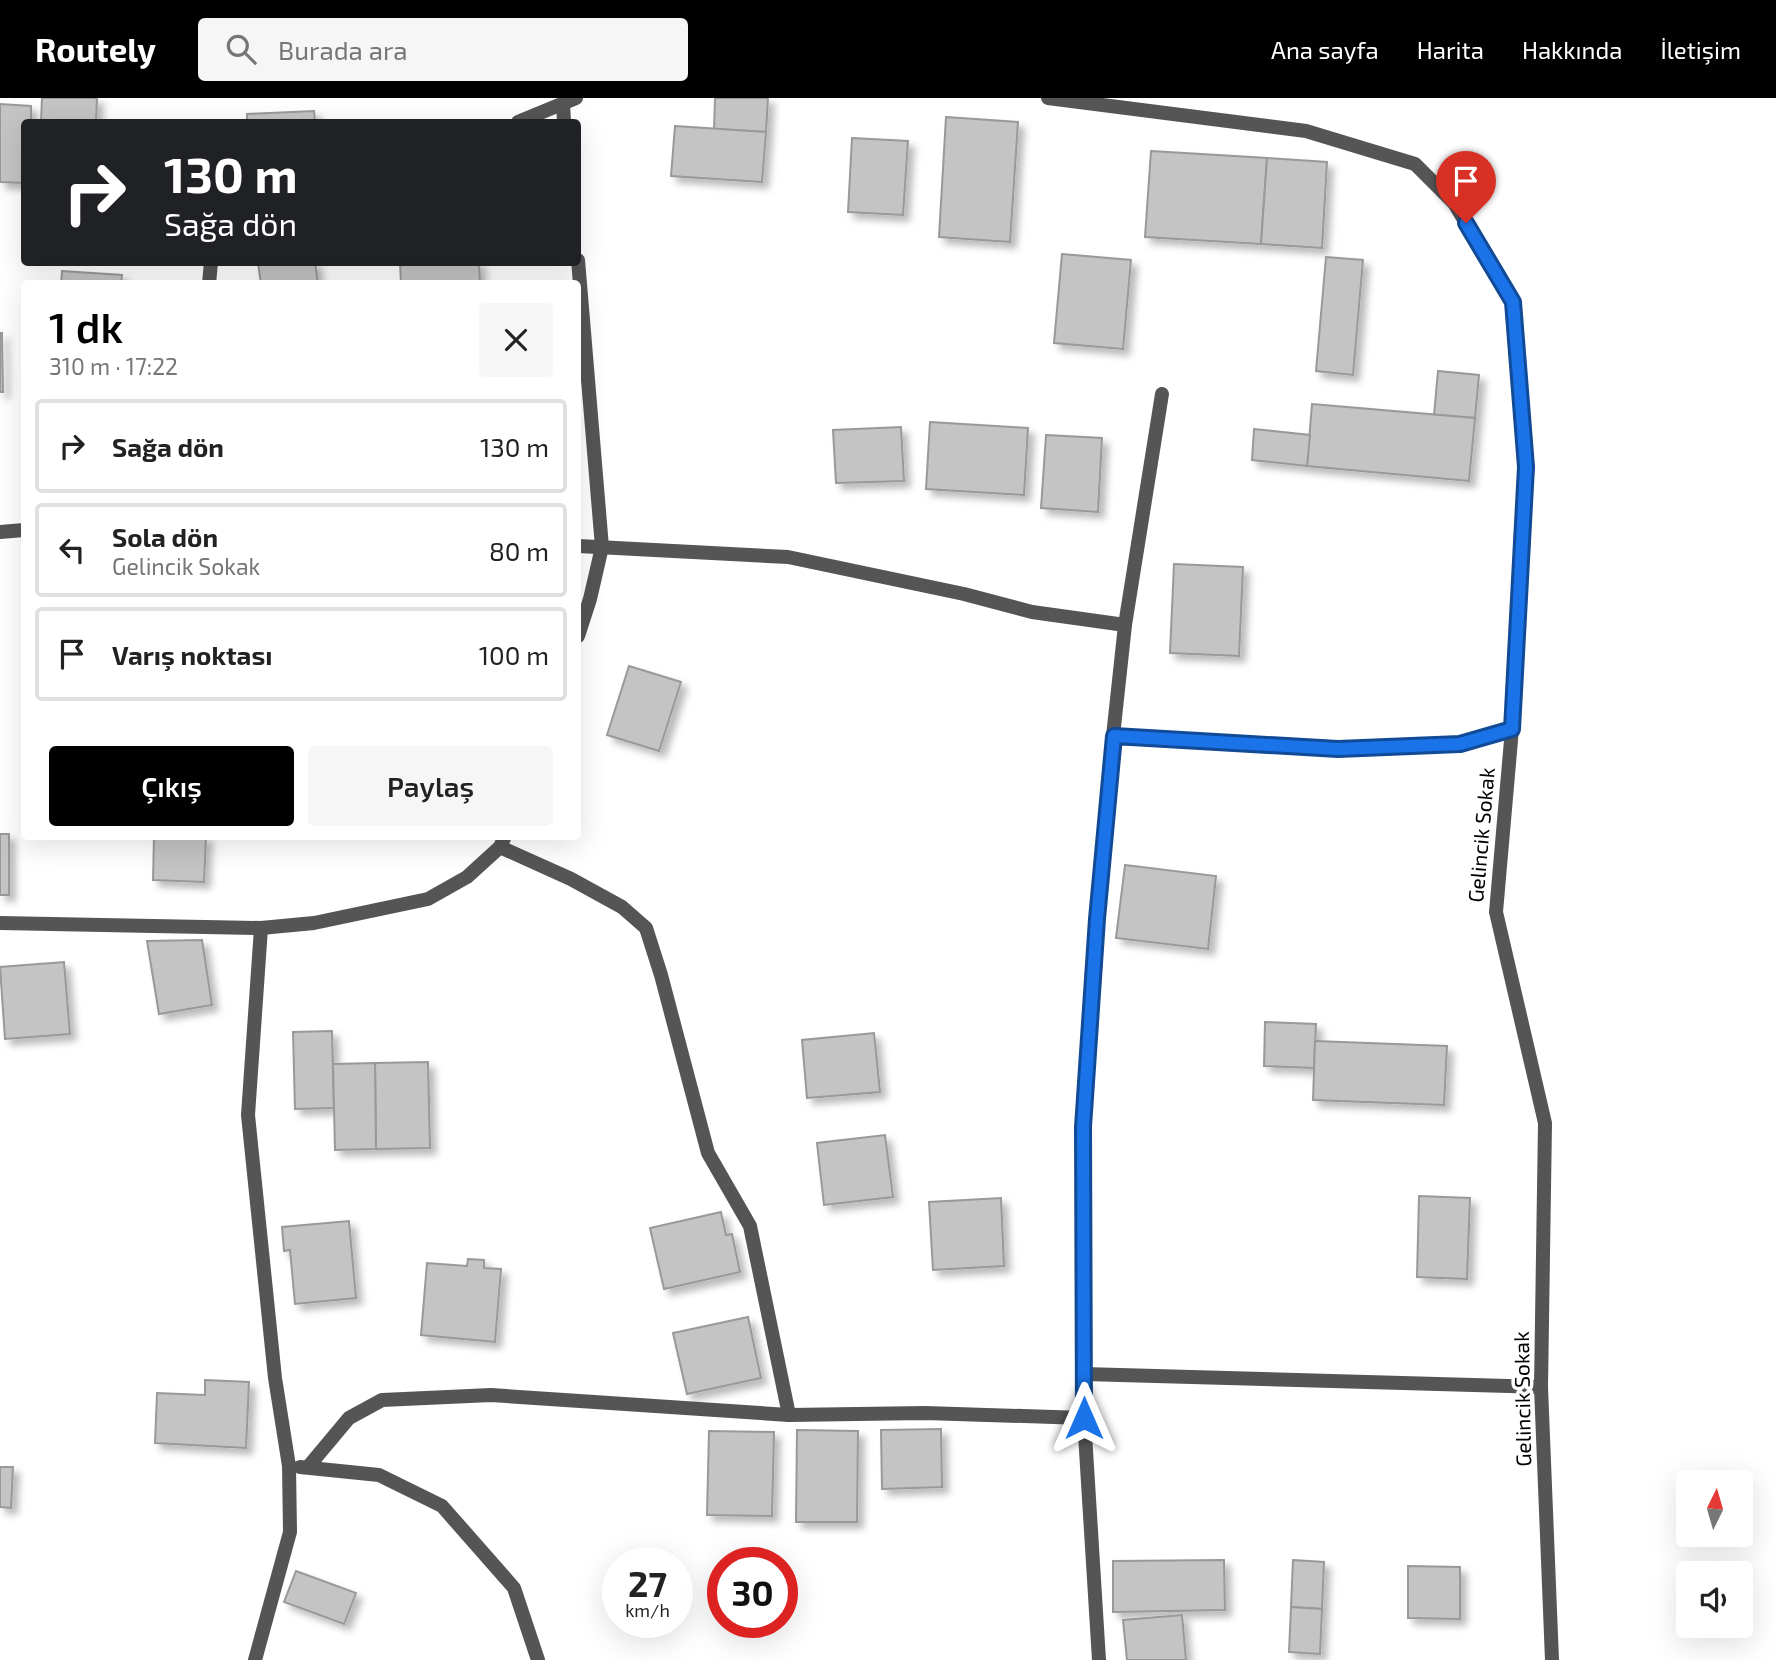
<!DOCTYPE html>
<html lang="tr">
<meta charset="utf-8">
<style>
body{margin:0;font-family:"Exo 2",sans-serif;background:#f6f6f6;color:#222;height:100vh;display:flex;flex-direction:column;font-size:26px;white-space:nowrap}
*{box-sizing:border-box;margin:0}
p{font-size:23px;color:#767676}
.icon{flex:none;width:38px;height:38px;fill:none;stroke:currentColor;stroke-width:2;stroke-linecap:round;stroke-linejoin:round}
.map{position:relative;flex:1;overflow:hidden}
.sheet{position:absolute;left:21px;top:182px;width:560px;height:560px;display:flex;flex-direction:column;background:#fff;border-radius:7px;box-shadow:0 7px 28px #0002}
.sheet>*{flex:none}
.banner{position:absolute;left:21px;top:21px;width:560px;height:147px;border-radius:7px;box-shadow:0 7px 28px #0002;background:#202124;color:#fff;overflow:hidden}
.needle{width:46px;rotate:5deg}
.buttons{position:absolute;left:1676px;top:1372px;display:grid;gap:14px}
.buttons a{display:grid;place-items:center;width:77px;height:77px;border-radius:7px;background:#fff;box-shadow:0 7px 28px #0002;font-size:35px}
.speed{position:absolute;left:602px;top:1449px;display:flex;gap:14px;font-size:35px;font-weight:700;text-align:center}
.speed>*{display:grid;place-content:center;width:91px;height:91px;border-radius:50%;background:#fff;box-shadow:0 7px 28px #0002;line-height:1}
.speed small{font-size:18px;font-weight:400}
.speed .limit{border:10px solid #d22;background:#fff;color:#111}
.pin{position:absolute;display:grid;place-items:center;width:60px;height:60px;color:#fff;margin:-72px -30px;border-radius:50% 50% 50% 0;rotate:-45deg;box-shadow:0 0 7px #0007}
.pin .icon{rotate:45deg}
.me{position:absolute;width:77px;margin:-38px;rotate:0deg;stroke-linejoin:round;filter:drop-shadow(0 0 5px #0008)}
.turn{display:flex;align-items:center;gap:24px;height:147px;padding:0 28px;font-size:32px}
.turn .icon{width:91px;height:91px;stroke-width:2.5}
.turn b{display:block;font-size:49px;line-height:60px}
.round{display:grid;place-items:center;flex:none;width:74px;height:74px;border-radius:7px;background:#f6f6f6}
.headline{display:flex;align-items:center;justify-content:space-between;height:119px;padding:0 28px}
h1{font-size:42px;font-weight:600;line-height:52px;color:#000}
.primary-button{display:flex;gap:14px;margin-top:auto;padding:14px 28px}
.primary-button a{flex:1;height:80px;border-radius:7px;background:#000;color:#fff;font-size:28px;font-weight:600;line-height:80px;text-align:center}
.primary-button a+a{background:#f6f6f6;color:#222}
ul{padding:0;list-style:none}
li{display:flex;align-items:center;gap:21px;height:94px;margin:0 14px 10px;padding:0 14px;border:4px solid #e0e0e0;border-radius:7px}
li div{flex:1}
li b{display:block;font-size:26px}
li em{font-style:normal}
header{display:flex;align-items:center;gap:42px;box-sizing:border-box;height:98px;padding:0 35px;background:#000;color:#fff}
header strong{font-size:33px}
nav{display:flex;gap:38px;margin-inline-start:auto;font-size:24px}
.search{width:490px;height:63px;background:#f6f6f6;display:flex;align-items:center;gap:18px;box-sizing:border-box;padding:0 24px;border-radius:7px;color:#767676;font-size:26px}
.map>svg:first-child{display:block}
.building{fill:#c4c4c4;stroke:#999;stroke-width:2;filter:url(#shadow)}
.lines{fill:none;stroke-linecap:round;stroke-linejoin:round}
.service{stroke:#555;stroke-width:14}
.minor{stroke:#555;stroke-width:14}
.route-casing{stroke:#114b97;stroke-width:18}
.route{stroke:#1a73e8;stroke-width:12}
.labels{text-anchor:middle;stroke-width:7;stroke-linejoin:round;paint-order:stroke}
.street-label{font-size:21px;fill:#000;stroke:#fff}
</style>
<header>
<strong>Routely</strong>
<div class="search"><svg class="icon" aria-label="search" viewBox="0 0 24 24"><circle cx="10" cy="10" r="6"/><path d="M15 15l6 6"/></svg>Burada ara</div>
<nav><a>Ana sayfa</a><a>Harita</a><a>Hakkında</a><a>İletişim</a></nav>
</header>
<div class="map">
<svg width="1776" height="1562" viewBox="0 0 1776 1562">
<defs>
<filter id="shadow"><feDropShadow dx="6" dy="6" stdDeviation="3.5" flood-color="#0004"/></filter>
</defs>
<rect width="100%" height="100%" fill="#fff"/>
<g class="building">
<path d="M42,0H97L96,24H41Z"/>
<path d="M715,0H768L766,34L714,31Z"/>
<path d="M0,6L31,8V24H24V85L0,84Z"/>
<path d="M314,13L315,24H247V16Z"/>
<path d="M946,19L1018,24L1010,144L939,139Z"/>
<path d="M675,28L766,34L762,84L671,78Z"/>
<path d="M852,40L908,43L903,117L848,114Z"/>
<path d="M1151,53L1267,60L1261,146L1145,139Z"/>
<path d="M1267,60L1327,64L1322,150L1261,146Z"/>
<path d="M1062,156L1131,162L1123,251L1054,245Z"/>
<path d="M1326,159L1363,162L1353,277L1316,273Z"/>
<path d="M315,164L318,186H261L258,165Z"/>
<path d="M400,164H479L480,186H401Z"/>
<path d="M62,173L122,177L121,186H61Z"/>
<path d="M0,235H2L3,294H0Z"/>
<path d="M1438,273L1479,277L1475,320L1434,317Z"/>
<path d="M1312,306L1475,320L1469,383L1307,368Z"/>
<path d="M930,324L1028,330L1024,397L926,391Z"/>
<path d="M901,329L904,383L836,385L833,332Z"/>
<path d="M1254,331L1310,337L1307,368L1252,362Z"/>
<path d="M1046,337L1102,340L1098,414L1041,410Z"/>
<path d="M1174,466L1243,469L1239,558L1170,555Z"/>
<path d="M629,568L681,584L659,653L607,637Z"/>
<rect x="0" y="736" width="9" height="61"/>
<path d="M154,738H206L204,784L153,782Z"/>
<path d="M1125,767L1216,778L1208,851L1116,840Z"/>
<path d="M202,842L212,907L159,916L147,843Z"/>
<path d="M64,864L70,936L5,941L0,869Z"/>
<path d="M1265,924L1316,926L1314,970L1264,968Z"/>
<path d="M332,933L334,1010L295,1011L293,934Z"/>
<path d="M874,935L880,994L807,1000L802,942Z"/>
<path d="M1315,943L1447,948L1444,1007L1313,1002Z"/>
<path d="M428,964L430,1050L376,1051L375,965Z"/>
<path d="M375,965L376,1051L335,1052L333,966Z"/>
<path d="M885,1037L893,1099L824,1107L817,1045Z"/>
<path d="M1419,1098L1470,1100L1467,1181L1417,1179Z"/>
<path d="M1001,1100L1004,1168L933,1172L929,1104Z"/>
<path d="M721,1114L726,1137L732,1136L740,1174L664,1191L650,1130Z"/>
<path d="M349,1123L356,1200L295,1206L290,1152L284,1153L282,1129Z"/>
<path d="M468,1161L484,1162V1170L501,1171L495,1244L421,1237L427,1165L467,1168Z"/>
<path d="M748,1219L761,1280L687,1296L673,1235Z"/>
<path d="M205,1282L249,1284L246,1350L155,1345L157,1295L205,1297Z"/>
<path d="M941,1331L942,1389L882,1391L881,1332Z"/>
<path d="M797,1332L858,1333L857,1424H796Z"/>
<path d="M709,1333L774,1334L772,1418L707,1417Z"/>
<path d="M0,1369H13L11,1410L0,1409Z"/>
<path d="M1224,1462L1225,1512L1113,1514V1463Z"/>
<path d="M1293,1462L1324,1464L1322,1511L1291,1509Z"/>
<path d="M1408,1468L1460,1469V1521L1408,1520Z"/>
<path d="M296,1473L356,1495L344,1526L284,1504Z"/>
<path d="M1291,1509L1322,1511L1320,1556L1289,1554Z"/>
<path d="M1182,1517L1186,1562H1127L1123,1522Z"/>
</g>
<g class="lines">
<path class="service" d="M1113,638L1338,651L1459,646L1512,631"/>
<g class="minor">
<path d="M1048,0L1306,33L1415,66L1454,105L1513,204L1526,369L1512,631L1496,814L1545,1025L1541,1289L1552,1562"/>
<path d="M563,6L564,24"/>
<path d="M518,24L576,0"/>
<path d="M578,162L602,449L590,501L578,538"/>
<path d="M209,186L211,164"/>
<path d="M0,434L24,432"/>
<path d="M578,448L788,459L964,496L1032,514L1125,527"/>
<path d="M500,749L571,781L622,809L646,830L661,877L708,1055L750,1128L789,1317L925,1315L1084,1320"/>
<path d="M0,825L261,830L314,825L428,801L467,779L500,749L505,738"/>
<path d="M1084,1276L1541,1289"/>
<path d="M300,1369L379,1377L442,1408L514,1490L538,1562"/>
<path d="M308,1369L349,1320L382,1302L491,1297L789,1317"/>
<path d="M255,1562L290,1434L289,1368L275,1280L248,1017L261,830"/>
<path d="M1099,1562L1084,1320L1083,1029L1097,821L1113,638L1125,527L1162,296"/>
</g>
</g>
<g class="lines">
<g class="route-casing">
<path id="route" d="M1084,1320L1083,1029L1097,821L1114,638L1338,651L1460,646L1512,631L1526,369L1513,204L1466,125"/>
</g>
<use href="#route" class="route"/>
</g>
<g class="labels">
<g class="street-label">
<text transform="translate(1482 737) rotate(-85)" y="7">Gelincik Sokak</text>
<text transform="translate(1523 1301) rotate(-91)" y="7">Gelincik Sokak</text>
</g>
</g>
</svg>
<div class="buttons">
<a><svg class="needle" viewBox="-14 -14 28 28"><path d="M0-13l5 13h-10z" fill="#e53935"/><path d="M0 13l5-13h-10z" fill="#767676"/></svg></a>
<a><svg class="icon" aria-label="sound" viewBox="0 0 24 24"><path d="M4 9h4l5-4v14l-5-4H4zM17 9q2 3 0 6"/></svg></a>
</div>
<div class="speed"><div>27<small>km/h</small></div><div class="limit">30</div></div>
<div class="pin" style="left:1466px;top:125px;background:#d93025"><svg class="icon" aria-label="arrive" viewBox="0 0 24 24"><path d="M6 21V4h12l-3 4 3 4H6"/></svg></div>
<svg class="me" style="left:1084px;top:1320px" viewBox="-20 -20 40 40"><path d="M0-17L14 15 0 8-14 15z" fill="#1a73e8" stroke="#fff" stroke-width="4"/></svg>
<div class="banner">
<div class="turn"><svg class="icon" aria-label="right" viewBox="0 0 24 24"><path d="M7 20v-9h11M14 6l5 5-5 5"/></svg><div><b>130 m</b>Sağa dön</div></div>
</div>
<section class="sheet">
<div class="headline"><div><h1>1 dk</h1><p>310 m · 17:22</p></div><a class="round"><svg class="icon" aria-label="close" viewBox="0 0 24 24"><path d="M6 6l12 12M18 6L6 18"/></svg></a></div>
<ul>
<li><svg class="icon" aria-label="right" viewBox="0 0 24 24"><path d="M7 20v-9h11M14 6l5 5-5 5"/></svg><div><b>Sağa dön</b></div><em>130 m</em></li>
<li><svg class="icon" aria-label="left" viewBox="0 0 24 24"><path d="M17 20v-9H6M10 6l-5 5 5 5"/></svg><div><b>Sola dön</b><p>Gelincik Sokak</p></div><em>80 m</em></li>
<li><svg class="icon" aria-label="arrive" viewBox="0 0 24 24"><path d="M6 21V4h12l-3 4 3 4H6"/></svg><div><b>Varış noktası</b></div><em>100 m</em></li>
</ul>
<div class="primary-button"><a>Çıkış</a><a>Paylaş</a></div>
</section>
</div>
